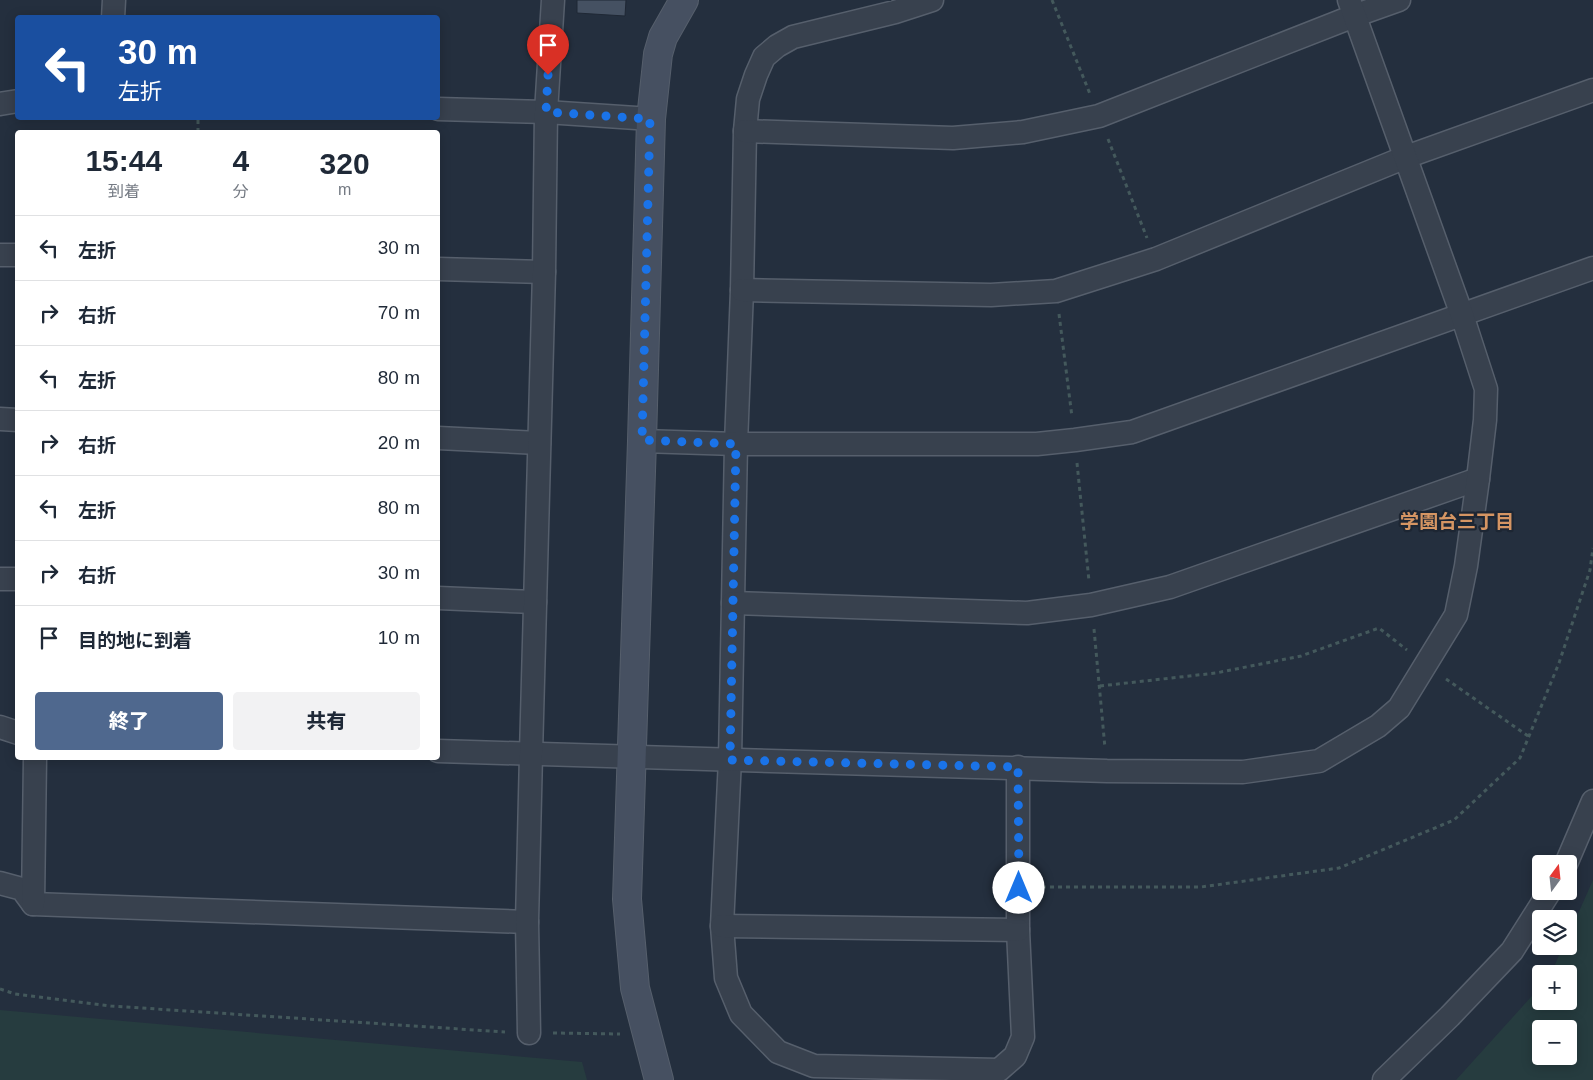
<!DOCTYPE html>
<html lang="ja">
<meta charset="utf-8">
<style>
body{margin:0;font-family:Arial,"Noto Sans JP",sans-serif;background:#f2f2f3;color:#1f2937;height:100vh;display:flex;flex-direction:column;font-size:19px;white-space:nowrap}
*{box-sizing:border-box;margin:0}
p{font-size:16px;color:#747a83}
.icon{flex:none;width:28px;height:28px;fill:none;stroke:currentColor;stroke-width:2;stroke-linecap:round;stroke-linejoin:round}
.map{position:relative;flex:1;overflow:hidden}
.side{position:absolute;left:15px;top:130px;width:425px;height:630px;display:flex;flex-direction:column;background:#fff;border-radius:5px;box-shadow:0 2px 12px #0003}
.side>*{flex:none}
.hud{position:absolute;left:15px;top:15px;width:425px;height:105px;border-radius:5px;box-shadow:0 2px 12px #0003;background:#1a4fa0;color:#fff;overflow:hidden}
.needle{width:32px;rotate:15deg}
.tools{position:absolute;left:1532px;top:855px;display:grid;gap:10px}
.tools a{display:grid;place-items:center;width:45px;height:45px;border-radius:5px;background:#fff;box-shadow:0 2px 12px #0003;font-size:25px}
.pin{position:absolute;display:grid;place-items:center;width:42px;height:42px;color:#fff;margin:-51px -21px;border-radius:50% 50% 50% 0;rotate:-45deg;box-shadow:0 0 5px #0007}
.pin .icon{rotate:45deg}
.me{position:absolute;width:55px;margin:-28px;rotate:0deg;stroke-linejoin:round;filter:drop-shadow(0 0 4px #0008)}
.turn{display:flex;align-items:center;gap:18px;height:105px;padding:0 20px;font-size:22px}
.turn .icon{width:65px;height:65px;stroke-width:2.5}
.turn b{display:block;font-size:35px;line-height:42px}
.eta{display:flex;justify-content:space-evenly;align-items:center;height:85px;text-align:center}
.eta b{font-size:30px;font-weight:800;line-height:35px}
.button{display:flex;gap:10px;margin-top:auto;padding:10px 20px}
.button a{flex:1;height:58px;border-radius:5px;background:#4f688e;color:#fff;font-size:20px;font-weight:800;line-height:58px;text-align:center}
.button a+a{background:#f2f2f3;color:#1f2937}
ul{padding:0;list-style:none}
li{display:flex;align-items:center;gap:15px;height:65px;padding:0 20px;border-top:1px solid #e0e1e3}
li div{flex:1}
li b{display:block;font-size:19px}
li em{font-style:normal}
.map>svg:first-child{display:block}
.green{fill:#263c3f;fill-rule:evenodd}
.building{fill:#455162;stroke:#1f2835}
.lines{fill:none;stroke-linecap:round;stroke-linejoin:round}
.street-casing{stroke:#565f6c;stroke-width:25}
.secondary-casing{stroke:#565f6c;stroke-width:30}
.path{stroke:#44595c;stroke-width:3;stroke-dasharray:4 4;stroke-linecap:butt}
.street{stroke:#38414e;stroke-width:22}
.secondary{stroke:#465061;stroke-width:28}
.route{stroke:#1a73e8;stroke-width:9;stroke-dasharray:0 16.2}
.labels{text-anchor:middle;stroke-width:4.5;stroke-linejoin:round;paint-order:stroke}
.neighbourhood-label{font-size:19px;font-weight:bold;fill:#d59563;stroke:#1d2633}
</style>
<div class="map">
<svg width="1593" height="1080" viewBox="0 0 1593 1080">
<rect width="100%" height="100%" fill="#242f3e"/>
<g class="green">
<path d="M1593,880V1080H1456L1541,986V1001H1569V974H1551L1563,946H1569V934ZM1541,1029H1569V1056H1541Z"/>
<path d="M0,1010L582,1062L587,1080H0Z"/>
</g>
<path class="building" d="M577,0H626L625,16L577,13Z"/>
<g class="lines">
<g class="street-casing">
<g id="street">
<path d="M932,0L895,12L793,37L777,46L764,57L756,75L748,99L745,131L742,290L736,444L730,759L722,926L726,978L741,1014L778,1052L814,1066L999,1070L1015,1056L1023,1037L1018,930V767"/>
<path d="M113,18L114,0"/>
<path d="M0,104L18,101"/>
<path d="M438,109L546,112L651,119"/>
<path d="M745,131L953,138L1023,132L1099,116L1354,16L1399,0"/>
<path d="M0,255H18"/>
<path d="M438,269L544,272"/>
<path d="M742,290L991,295L1056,291L1156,259L1406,157L1593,90"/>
<path d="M0,419L18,420"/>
<path d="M438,438L539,443"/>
<path d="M642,441L736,444H1037L1075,440L1132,432L1593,268"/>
<path d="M0,579H18"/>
<path d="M438,598L535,602"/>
<path d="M733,603L1027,613L1091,605L1170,587L1478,479"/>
<path d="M0,727L18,733"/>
<path d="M438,751L1107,771L1243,772L1319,761L1378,726L1399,708L1456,615L1466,566L1478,479L1485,420L1486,389L1462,315L1349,0"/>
<path d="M1566,864L1593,801"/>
<path d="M0,883L22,889L33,904L527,922"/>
<path d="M33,904L35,758"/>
<path d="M722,926L1018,930"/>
<path d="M529,1033L527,922L531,754L544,272L546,112L553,0"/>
<path d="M1384,1080L1450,1016L1512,951L1550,891"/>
</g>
</g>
<g class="secondary-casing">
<path id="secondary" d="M659,1080L635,988L627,899L642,441L651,119L658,54L663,37L684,0"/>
</g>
<g class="path">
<path d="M1052,0L1090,94"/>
<path d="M198,132V118"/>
<path d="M1108,139L1147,238"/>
<path d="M1059,314L1072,417"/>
<path d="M1077,463L1089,581"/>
<path d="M1094,629L1105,748"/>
<path d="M1446,679L1528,736"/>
<path d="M1100,686L1216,673L1301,656L1379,628L1407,650"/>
<path d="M1042,887H1201L1339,868L1454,820L1520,758L1559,663L1590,570L1593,548"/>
<path d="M0,989L15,994L111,1006L505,1032"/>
<path d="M553,1033L620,1034"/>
</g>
<use href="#street" class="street"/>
<use href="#secondary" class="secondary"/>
</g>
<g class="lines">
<path class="route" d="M548,75L546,112L650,119L642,440L736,444L730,760L1018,767L1019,888"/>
</g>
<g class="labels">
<g class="neighbourhood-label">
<text x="1457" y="528">学園台三丁目</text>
</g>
</g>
</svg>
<div class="tools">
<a><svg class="needle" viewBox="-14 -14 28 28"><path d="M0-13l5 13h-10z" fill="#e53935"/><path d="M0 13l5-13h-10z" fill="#747a83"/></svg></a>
<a><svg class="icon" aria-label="layers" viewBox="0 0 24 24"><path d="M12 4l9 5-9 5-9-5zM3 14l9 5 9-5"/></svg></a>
<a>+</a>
<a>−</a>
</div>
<div class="pin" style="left:548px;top:75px;background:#d93025"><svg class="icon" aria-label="arrive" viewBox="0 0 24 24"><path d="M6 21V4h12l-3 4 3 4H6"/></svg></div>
<svg class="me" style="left:1019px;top:888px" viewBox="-20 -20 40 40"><circle r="19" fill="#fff"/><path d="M0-13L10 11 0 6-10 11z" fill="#1a73e8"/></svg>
<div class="hud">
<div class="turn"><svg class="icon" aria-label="left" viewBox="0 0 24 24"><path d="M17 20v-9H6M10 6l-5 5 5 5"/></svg><div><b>30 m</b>左折</div></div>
</div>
<section class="side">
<div class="eta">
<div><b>15:44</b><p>到着</p></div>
<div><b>4</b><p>分</p></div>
<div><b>320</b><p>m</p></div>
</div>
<ul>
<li><svg class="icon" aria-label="left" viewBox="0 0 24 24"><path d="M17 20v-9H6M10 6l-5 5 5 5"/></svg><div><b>左折</b></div><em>30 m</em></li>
<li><svg class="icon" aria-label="right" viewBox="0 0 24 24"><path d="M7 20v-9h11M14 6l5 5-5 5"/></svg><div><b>右折</b></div><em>70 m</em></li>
<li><svg class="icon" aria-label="left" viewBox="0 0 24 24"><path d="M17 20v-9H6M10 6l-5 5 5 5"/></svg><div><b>左折</b></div><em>80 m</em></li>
<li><svg class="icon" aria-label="right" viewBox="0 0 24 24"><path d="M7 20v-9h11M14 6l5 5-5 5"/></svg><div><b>右折</b></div><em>20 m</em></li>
<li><svg class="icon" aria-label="left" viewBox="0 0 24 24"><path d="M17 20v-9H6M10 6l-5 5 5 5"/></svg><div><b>左折</b></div><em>80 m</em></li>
<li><svg class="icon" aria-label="right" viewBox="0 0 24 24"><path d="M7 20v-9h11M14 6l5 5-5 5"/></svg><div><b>右折</b></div><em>30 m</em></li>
<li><svg class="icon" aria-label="arrive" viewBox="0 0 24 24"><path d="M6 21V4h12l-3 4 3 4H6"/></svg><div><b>目的地に到着</b></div><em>10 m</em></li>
</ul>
<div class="button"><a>終了</a><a>共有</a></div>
</section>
</div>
